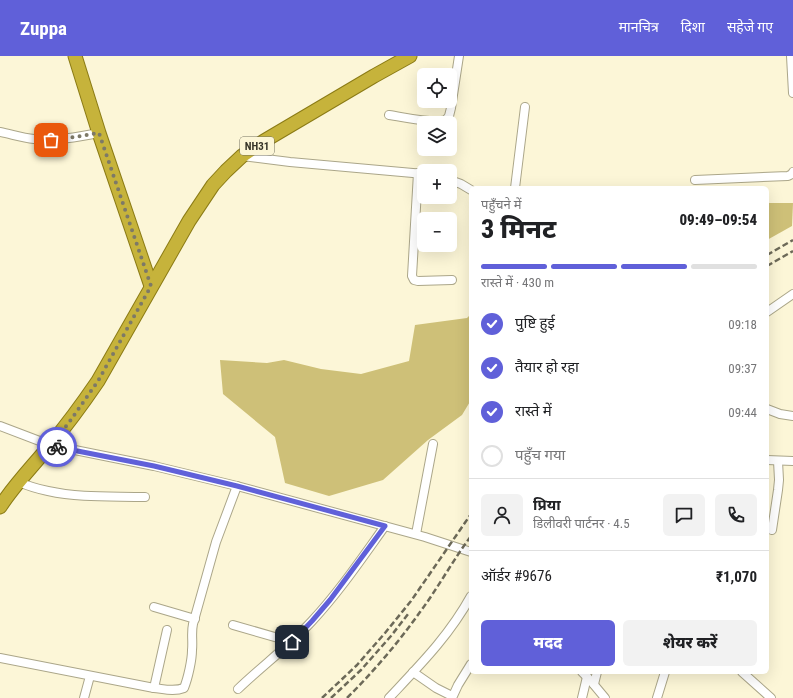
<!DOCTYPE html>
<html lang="hi">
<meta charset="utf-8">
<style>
body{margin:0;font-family:"Roboto Condensed","Noto Sans Devanagari",sans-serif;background:#f2f2f2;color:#202124;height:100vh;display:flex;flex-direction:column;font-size:15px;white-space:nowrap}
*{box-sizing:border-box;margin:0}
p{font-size:13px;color:#757577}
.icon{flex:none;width:22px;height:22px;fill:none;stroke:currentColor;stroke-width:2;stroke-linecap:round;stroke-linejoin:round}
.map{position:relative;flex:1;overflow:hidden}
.drawer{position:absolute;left:469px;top:130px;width:300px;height:488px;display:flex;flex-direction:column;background:#fff;border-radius:6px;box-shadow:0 4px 16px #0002}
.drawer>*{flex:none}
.buttons{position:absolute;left:417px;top:12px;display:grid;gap:8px}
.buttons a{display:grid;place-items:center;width:40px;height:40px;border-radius:6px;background:#fff;box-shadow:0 4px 16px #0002;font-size:20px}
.pin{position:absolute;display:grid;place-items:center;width:34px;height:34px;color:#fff;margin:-17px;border-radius:8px;box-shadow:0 2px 6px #0006}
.courier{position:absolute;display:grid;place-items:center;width:40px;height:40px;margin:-20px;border:3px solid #6060d9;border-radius:50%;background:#fff;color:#222;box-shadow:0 1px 5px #0007}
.head em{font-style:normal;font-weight:800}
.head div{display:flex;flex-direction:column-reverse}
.head{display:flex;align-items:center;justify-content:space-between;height:68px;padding:0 12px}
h1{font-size:26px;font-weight:800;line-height:30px}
.bar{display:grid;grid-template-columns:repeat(4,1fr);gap:6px 4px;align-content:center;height:48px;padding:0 12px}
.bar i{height:5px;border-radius:3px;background:#e0e0e0}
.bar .active{background:#6060d9}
.bar p{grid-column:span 4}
.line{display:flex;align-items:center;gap:10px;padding:0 12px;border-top:1px solid #e0e0e0}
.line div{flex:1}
.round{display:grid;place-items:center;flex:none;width:42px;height:42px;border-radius:6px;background:#f2f2f2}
ol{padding:0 12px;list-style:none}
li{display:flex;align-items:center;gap:12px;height:44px}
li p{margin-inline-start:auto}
li .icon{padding:4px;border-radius:50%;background:#6060d9;color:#fff;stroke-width:4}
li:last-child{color:#757577}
li i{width:22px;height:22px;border:2px solid #e0e0e0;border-radius:50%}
.action{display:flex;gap:8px;margin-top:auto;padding:8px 12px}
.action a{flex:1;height:46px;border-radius:6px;background:#6060d9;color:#fff;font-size:16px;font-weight:800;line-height:46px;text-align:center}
.action a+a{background:#f2f2f2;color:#202124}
header{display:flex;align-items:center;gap:24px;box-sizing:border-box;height:56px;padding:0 20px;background:#6060d9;color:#fff}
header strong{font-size:19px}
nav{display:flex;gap:22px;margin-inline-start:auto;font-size:14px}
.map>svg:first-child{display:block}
.water{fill:#cec078}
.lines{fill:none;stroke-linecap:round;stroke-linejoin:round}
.minor-casing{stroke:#aba689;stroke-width:10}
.trunk-casing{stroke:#8b7b15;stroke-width:15}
.minor{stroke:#fff;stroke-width:8}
.trunk{stroke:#c6b33b;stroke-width:13}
.rail{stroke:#6c6958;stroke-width:2.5;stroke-dasharray:6 3;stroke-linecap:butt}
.done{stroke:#7d7967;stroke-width:4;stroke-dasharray:0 7.2}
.route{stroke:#6060d9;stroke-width:5}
.labels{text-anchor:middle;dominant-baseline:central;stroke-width:3;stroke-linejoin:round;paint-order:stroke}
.shield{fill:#fcf6d7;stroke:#73705e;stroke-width:1}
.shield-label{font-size:11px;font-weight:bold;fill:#38362a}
</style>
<header>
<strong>Zuppa</strong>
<nav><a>मानचित्र</a><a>दिशा</a><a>सहेजे गए</a></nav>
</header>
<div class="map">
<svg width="793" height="642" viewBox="0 0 793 642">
<rect width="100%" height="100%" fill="#fcf6d7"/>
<g class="water">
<path d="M 767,147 L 793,147 L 792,170 L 767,184 Z"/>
<path d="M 471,258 L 471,344 L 462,359 L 428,384 L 383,424 L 329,440 L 285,427 L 275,381 L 223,338 L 220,304 L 267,307 L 284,304 L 321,313 L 361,318 L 409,305 L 415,269 L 467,262 Z"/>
</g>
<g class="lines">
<defs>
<g id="minor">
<path d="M 791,0 L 793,37"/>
<path d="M 389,59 C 404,61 432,68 446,64 L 449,60 L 451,52 L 459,0"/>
<path d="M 0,76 C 11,78 22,82 34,83 C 56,85 78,81 99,77"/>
<path d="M 242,100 L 290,106 L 424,118"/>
<path d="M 418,117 L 412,220 L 414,224 L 418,225 L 452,224"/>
<path d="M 450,124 L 461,128 L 471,134"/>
<path d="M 695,124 L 788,120 L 792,118 L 793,116"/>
<path d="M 515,132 L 525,51"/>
<path d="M 767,256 L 793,238"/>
<path d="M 767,353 L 780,358 L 793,360"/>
<path d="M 0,370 L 50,389 L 154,410 L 237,430 L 425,481 L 471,496"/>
<path d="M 767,404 L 793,405"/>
<path d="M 19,426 C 28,430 38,433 48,435 C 80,442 112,440 145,441"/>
<path d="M 772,474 L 778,434 L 779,424 L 778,405"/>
<path d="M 416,478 L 433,388"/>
<path d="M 154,551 L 195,563"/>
<path d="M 233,569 L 292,586"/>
<path d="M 0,602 L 154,632 C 164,633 174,636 184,632 C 188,622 192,604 192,594 C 193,585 191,577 193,568 L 216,486 L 237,430"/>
<path d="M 413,616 L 436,632 L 452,640"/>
<path d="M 582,616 L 590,624 L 605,642"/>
<path d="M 742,616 L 771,642"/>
<path d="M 594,628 L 597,616"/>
<path d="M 154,632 L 167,574"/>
<path d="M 238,633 C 262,610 289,590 312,565 C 339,536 362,502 385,470"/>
<path d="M 84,642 L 90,620"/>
<path d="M 389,642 C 420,609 449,580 471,540"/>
<path d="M 452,642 L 458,629 L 471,608"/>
<path d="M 582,642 L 587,621"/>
<path d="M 657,642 L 665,616"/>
</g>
<g id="trunk">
<path d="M 75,0 L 99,77 L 151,230"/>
<path d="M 0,451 C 14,429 33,410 50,389 C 67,369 83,347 98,325 L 189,165 L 213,129 L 226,115 L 242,100 L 264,85 L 374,20 L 410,0"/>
</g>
</defs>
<use href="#minor" class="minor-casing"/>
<use href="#trunk" class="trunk-casing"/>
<use href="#minor" class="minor"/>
<use href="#trunk" class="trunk"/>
<g class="rail">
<path d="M 767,199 L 793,184"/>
<path d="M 767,210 L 793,195"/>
<path d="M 322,642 L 357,609 L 385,577 L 411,545 L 471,458"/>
<path d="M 331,642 L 361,614 L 391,580 L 408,558"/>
<path d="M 347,642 C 374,615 398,587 420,556 C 438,532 453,504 471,480"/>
</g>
</g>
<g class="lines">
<path class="done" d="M 51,84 L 68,82 L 99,77 L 151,230 L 98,325 L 68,368 L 50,389 L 57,391"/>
<path class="route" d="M 57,391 L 154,410 L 237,430 L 385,470 L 330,544 L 312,565 L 292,586"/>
</g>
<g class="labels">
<rect class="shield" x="240" y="81" width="34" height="18" rx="3"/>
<g class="shield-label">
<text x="257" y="90">NH31</text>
</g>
</g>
</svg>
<div class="buttons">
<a><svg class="icon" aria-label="locate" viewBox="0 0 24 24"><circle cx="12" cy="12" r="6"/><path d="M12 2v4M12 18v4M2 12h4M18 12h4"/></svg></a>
<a><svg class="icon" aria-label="layers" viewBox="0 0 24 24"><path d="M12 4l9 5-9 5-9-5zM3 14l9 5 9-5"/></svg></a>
<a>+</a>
<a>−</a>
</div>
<div class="pin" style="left:51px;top:84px;background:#ea580c"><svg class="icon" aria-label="bag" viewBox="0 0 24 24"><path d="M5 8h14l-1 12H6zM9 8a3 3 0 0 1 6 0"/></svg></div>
<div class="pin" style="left:292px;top:586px;background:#1f2937"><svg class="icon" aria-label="home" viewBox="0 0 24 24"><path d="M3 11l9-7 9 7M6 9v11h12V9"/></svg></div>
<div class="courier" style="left:57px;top:391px"><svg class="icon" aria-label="bike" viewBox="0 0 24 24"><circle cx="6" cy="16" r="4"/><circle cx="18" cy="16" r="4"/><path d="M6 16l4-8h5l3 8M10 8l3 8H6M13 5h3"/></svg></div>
<section class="drawer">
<div class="head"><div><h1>3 मिनट</h1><p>पहुँचने में</p></div><em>09:49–09:54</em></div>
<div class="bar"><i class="active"></i><i class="active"></i><i class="active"></i><i></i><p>रास्ते में · 430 m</p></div>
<ol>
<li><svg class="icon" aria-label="check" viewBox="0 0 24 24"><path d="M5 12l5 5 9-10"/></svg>पुष्टि हुई<p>09:18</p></li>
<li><svg class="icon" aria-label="check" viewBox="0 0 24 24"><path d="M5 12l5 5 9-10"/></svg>तैयार हो रहा<p>09:37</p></li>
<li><svg class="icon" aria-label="check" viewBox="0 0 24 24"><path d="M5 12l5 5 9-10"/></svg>रास्ते में<p>09:44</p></li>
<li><i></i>पहुँच गया</li>
</ol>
<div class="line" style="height:72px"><a class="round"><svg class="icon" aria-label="person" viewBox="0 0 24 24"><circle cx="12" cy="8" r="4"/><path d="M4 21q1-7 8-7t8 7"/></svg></a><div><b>प्रिया</b><p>डिलीवरी पार्टनर · 4.5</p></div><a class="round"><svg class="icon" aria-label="chat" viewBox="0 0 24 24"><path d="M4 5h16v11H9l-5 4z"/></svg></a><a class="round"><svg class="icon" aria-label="phone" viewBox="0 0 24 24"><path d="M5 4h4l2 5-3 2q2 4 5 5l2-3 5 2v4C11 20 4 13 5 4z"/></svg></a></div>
<div class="line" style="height:52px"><div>ऑर्डर #9676</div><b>₹1,070</b></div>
<div class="action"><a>मदद</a><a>शेयर करें</a></div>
</section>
</div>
